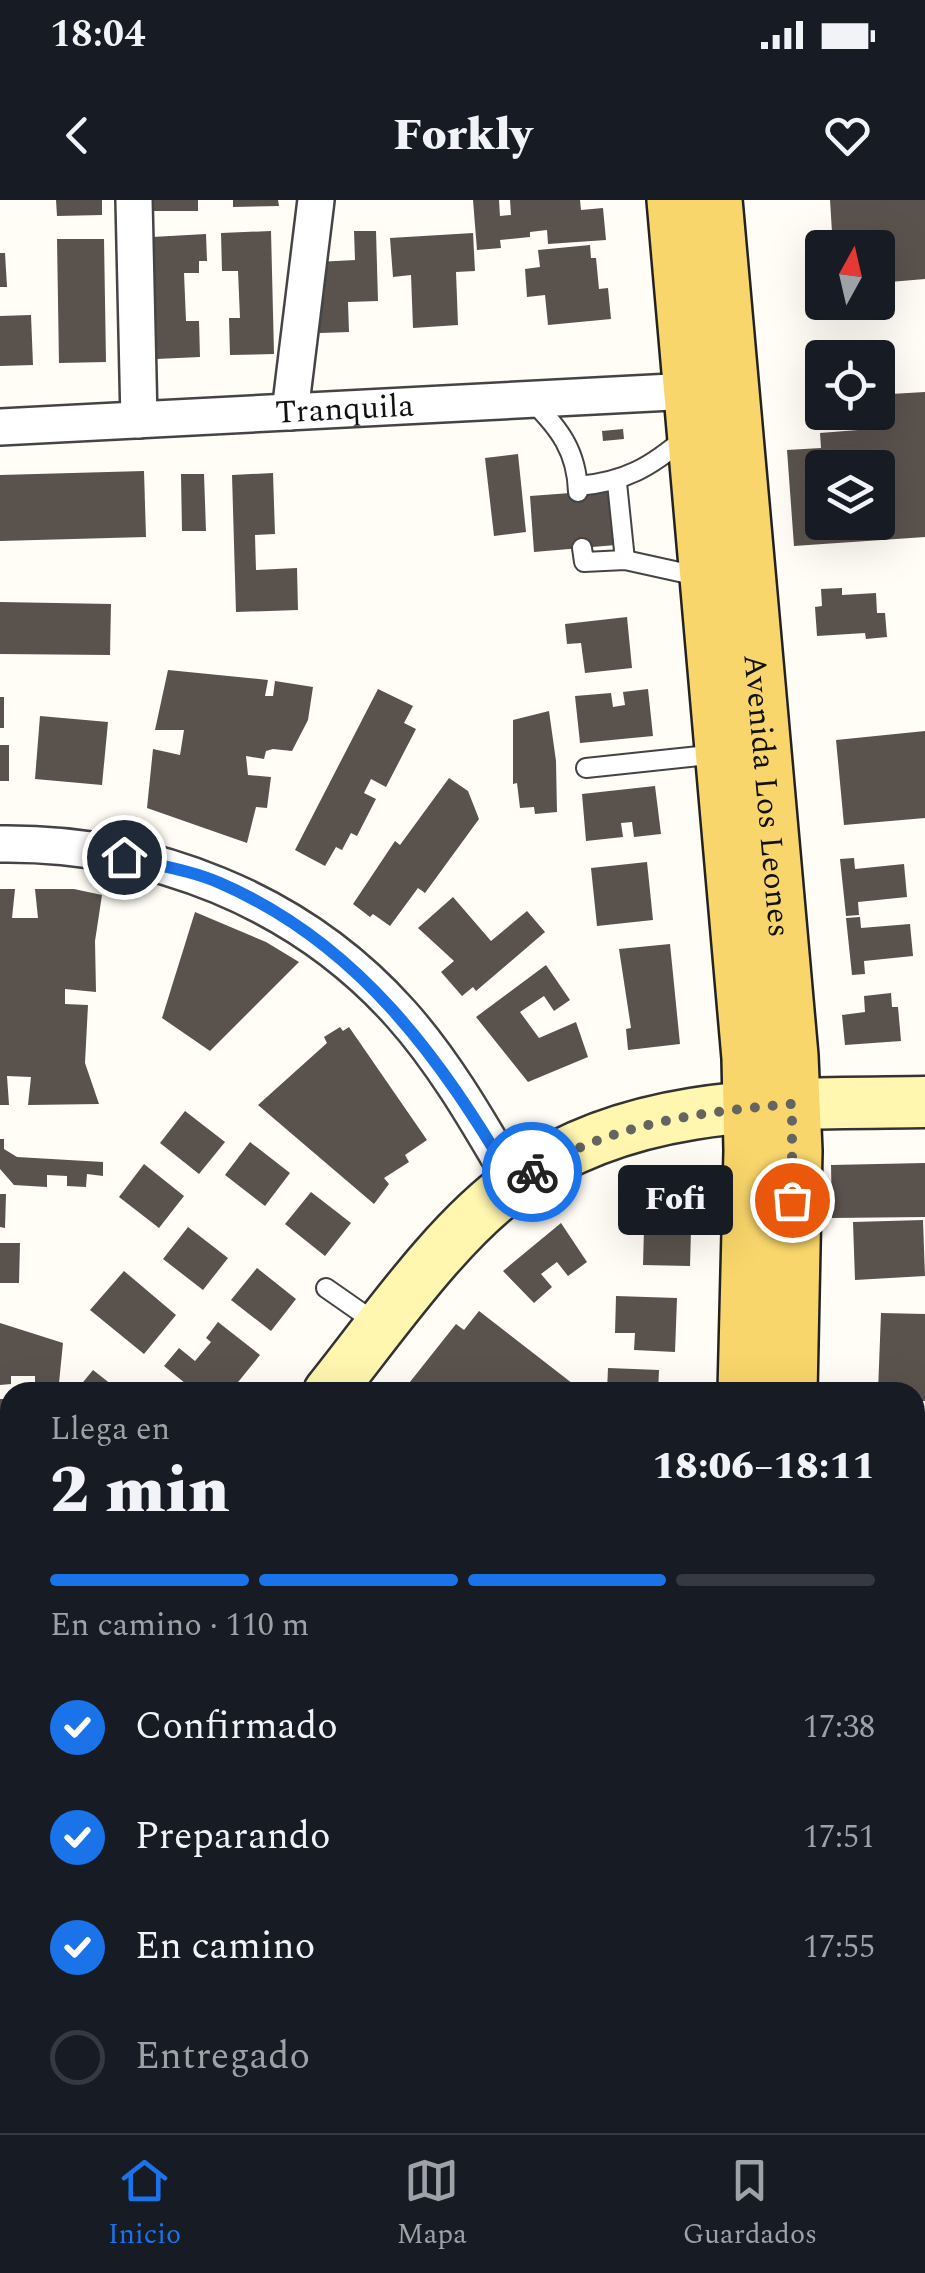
<!DOCTYPE html>
<html lang="es">
<meta charset="utf-8">
<style>
body{margin:0;font-family:Spectral,serif;background:#20242c;color:#f1f3f6;height:100vh;display:flex;flex-direction:column;font-size:38px;white-space:nowrap}
*{box-sizing:border-box;margin:0}
p{font-size:32px;color:#9ea1a6}
.icon{flex:none;width:55px;height:55px;fill:none;stroke:currentColor;stroke-width:2;stroke-linecap:round;stroke-linejoin:round}
.map{position:relative;flex:1;overflow:hidden}
.sheet{position:absolute;left:0px;top:1182px;width:925px;height:752px;display:flex;flex-direction:column;background:#171b24;border-radius:30px 30px 0 0;box-shadow:0 10px 40px #0002}
.sheet>*{flex:none}
.needle{width:65px;rotate:8deg}
.controls{position:absolute;left:805px;top:30px;display:grid;gap:20px}
.controls a{display:grid;place-items:center;width:90px;height:90px;border-radius:10px;background:#171b24;box-shadow:0 10px 40px #0002;font-size:50px}
.pin{position:absolute;display:grid;place-items:center;width:85px;height:85px;color:#fff;margin:-42px;border:5px solid #fff;border-radius:50%;box-shadow:0 2px 10px #0007}
.courier{position:absolute;display:grid;place-items:center;width:100px;height:100px;margin:-50px;border:8px solid #1a73e8;border-radius:50%;background:#fff;color:#222;box-shadow:0 2px 12px #0007}
.bubble{position:absolute;height:70px;border-radius:10px;background:#171b24;box-shadow:0 10px 40px #0002;font-size:32px;font-weight:800;line-height:70px;text-align:center}
.head em{font-style:normal;font-weight:800}
.head div{display:flex;flex-direction:column-reverse}
.head{display:flex;align-items:center;justify-content:space-between;height:170px;padding:0 50px}
h1{font-size:65px;font-weight:800;line-height:75px}
.bar{display:grid;grid-template-columns:repeat(4,1fr);gap:15px 10px;align-content:center;height:120px;padding:0 50px}
.bar i{height:12px;border-radius:8px;background:#363941}
.bar .current{background:#1a73e8}
.bar p{grid-column:span 4}
ol{padding:0 50px;list-style:none}
li{display:flex;align-items:center;gap:30px;height:110px}
li p{margin-inline-start:auto}
li .icon{padding:10px;border-radius:50%;background:#1a73e8;color:#fff;stroke-width:4}
li:last-child{color:#9ea1a6}
li i{width:55px;height:55px;border:5px solid #363941;border-radius:50%}
.status{display:flex;justify-content:space-between;align-items:center;height:70px;padding:0 50px;background:#171b24;direction:ltr}
.status svg{height:28px;fill:currentColor}
header{display:flex;justify-content:space-between;align-items:center;height:130px;padding:0 50px;background:#171b24;font-size:45px;font-weight:800}
.tab-bar{display:flex;justify-content:space-around;align-items:center;height:140px;border-top:2px solid #363941;background:#171b24;font-size:28px;color:#9ea1a6}
.tab-bar a{display:grid;justify-items:center;gap:5px}
.tab-bar .current{color:#1a73e8}
.map>svg:first-child{display:block}
.building{fill:#5a524d;fill-rule:evenodd}
.lines{fill:none;stroke-linecap:round;stroke-linejoin:round}
.lane-casing{stroke:#444;stroke-width:22}
.street-casing{stroke:#444;stroke-width:40}
.secondary-casing{stroke:#333;stroke-width:55}
.primary-casing{stroke:#222;stroke-width:60}
.lane{stroke:#fff;stroke-width:18}
.street{stroke:#fff;stroke-width:35}
.secondary{stroke:#fff6b0;stroke-width:50}
.primary{stroke:#f9d66b;stroke-width:55}
.done{stroke:#646461;stroke-width:10;stroke-dasharray:0 18}
.route{stroke:#1a73e8;stroke-width:12}
.labels{text-anchor:middle;dominant-baseline:central;stroke-width:10;stroke-linejoin:round;paint-order:stroke}
.street-label{font-size:32px;fill:#111;stroke:#fff}
</style>
<div class="status"><b>18:04</b><svg viewBox="0 0 49 12"><path d="M0 12V9h3v3zM5 12V6h3v6zM10 12V3h3v9zM15 12V0h3v12zM26 1h20v11H26zM47 4h2v5h-2z"/></svg></div>
<header><svg class="icon" aria-label="back" viewBox="0 0 24 24"><path d="M15 5l-7 7 7 7"/></svg>Forkly<svg class="icon" aria-label="heart" viewBox="0 0 24 24"><path d="M12 20l-8-8c-3-5 5-10 8-4 3-6 11-1 8 4z"/></svg></header>
<div class="map">
<svg width="925" height="1933" viewBox="0 0 925 1933">
<rect width="100%" height="100%" fill="#fffdf5"/>
<g class="building">
<path d="M 56,0 L 102,0 L 102,15 L 57,16 Z"/>
<path d="M 152,0 L 198,0 L 198,11 L 153,11 Z"/>
<path d="M 233,0 L 278,0 L 279,6 L 233,7 Z"/>
<path d="M 473,0 L 499,0 L 500,16 L 511,15 L 510,0 L 580,0 L 581,10 L 603,8 L 606,40 L 548,44 L 547,30 L 530,32 L 530,37 L 500,40 L 501,48 L 477,50 Z"/>
<path d="M 830,0 L 925,0 L 925,79 L 878,83 L 878,48 L 833,48 Z"/>
<path d="M 271,31 L 274,154 L 230,155 L 229,118 L 240,118 L 238,71 L 222,71 L 221,33 Z"/>
<path d="M 354,31 L 376,31 L 378,101 L 348,102 L 349,132 L 320,133 L 317,62 L 355,60 Z"/>
<path d="M 473,33 L 475,71 L 456,72 L 458,125 L 413,128 L 411,75 L 393,77 L 390,38 Z"/>
<path d="M 206,34 L 207,61 L 199,61 L 199,73 L 184,73 L 186,121 L 199,121 L 200,157 L 156,159 L 152,37 Z"/>
<path d="M 57,39 L 104,39 L 106,162 L 59,163 Z"/>
<path d="M 590,45 L 591,58 L 596,58 L 599,89 L 608,88 L 611,119 L 548,125 L 545,95 L 527,97 L 525,69 L 540,67 L 538,50 Z"/>
<path d="M 0,53 L 5,53 L 7,87 L 0,87 Z"/>
<path d="M 31,115 L 33,165 L 0,166 L 0,116 Z"/>
<path d="M 925,192 L 925,337 L 794,346 L 787,250 L 821,248 L 820,233 L 858,230 L 856,213 L 893,211 L 891,194 ZM 822,268 L 878,268 L 878,322 L 822,322 Z"/>
<path d="M 623,229 L 624,239 L 603,241 L 602,231 Z"/>
<path d="M 518,254 L 526,332 L 494,336 L 485,258 Z"/>
<path d="M 144,271 L 146,337 L 0,341 L 0,275 Z"/>
<path d="M 273,273 L 275,334 L 255,335 L 256,370 L 297,368 L 298,410 L 236,412 L 232,275 Z"/>
<path d="M 181,274 L 204,274 L 206,331 L 182,331 Z"/>
<path d="M 611,290 L 616,345 L 534,352 L 530,296 Z"/>
<path d="M 842,388 L 842,395 L 876,393 L 877,413 L 885,413 L 887,437 L 866,439 L 865,433 L 817,436 L 815,407 L 822,406 L 821,389 Z"/>
<path d="M 0,402 L 111,404 L 110,455 L 0,454 Z"/>
<path d="M 627,417 L 632,468 L 585,473 L 581,443 L 567,444 L 565,424 Z"/>
<path d="M 168,470 L 268,480 L 265,496 L 273,496 L 275,481 L 313,487 L 308,520 L 292,551 L 273,549 L 266,551 L 264,559 L 246,556 L 248,575 L 271,577 L 267,608 L 256,607 L 247,643 L 147,608 L 153,549 L 180,555 L 184,530 L 155,530 Z"/>
<path d="M 378,489 L 413,506 L 404,523 L 416,529 L 386,587 L 371,579 L 364,593 L 376,599 L 357,636 L 351,633 L 342,650 L 336,647 L 325,666 L 295,650 Z"/>
<path d="M 648,489 L 653,536 L 580,543 L 575,496 L 611,493 L 613,507 L 625,505 L 623,492 Z"/>
<rect x="0" y="497" width="4" height="31"/>
<path d="M 549,511 L 556,561 L 557,612 L 535,614 L 534,607 L 520,608 L 517,583 L 513,584 L 513,520 Z"/>
<path d="M 40,516 L 108,522 L 102,585 L 35,579 Z"/>
<path d="M 925,531 L 925,618 L 844,625 L 836,540 Z"/>
<rect x="0" y="545" width="9" height="36"/>
<path d="M 449,578 L 468,591 L 479,619 L 425,693 L 418,688 L 390,726 L 373,714 L 370,717 L 353,704 L 395,641 L 400,645 Z"/>
<path d="M 655,586 L 661,634 L 634,637 L 632,622 L 621,623 L 623,637 L 586,641 L 582,594 Z"/>
<path d="M 854,658 L 855,669 L 904,664 L 907,697 L 858,702 L 859,715 L 846,716 L 840,659 Z"/>
<path d="M 647,662 L 653,720 L 597,726 L 591,668 Z"/>
<path d="M 0,689 L 15,689 L 12,718 L 38,718 L 35,689 L 74,689 L 102,695 L 95,741 L 96,792 L 65,789 L 65,804 L 88,805 L 85,863 L 99,904 L 28,905 L 31,877 L 7,876 L 9,905 L 0,905 Z"/>
<path d="M 453,697 L 491,741 L 527,711 L 545,732 L 476,791 L 473,787 L 462,796 L 441,772 L 454,761 L 418,728 Z"/>
<path d="M 195,712 L 266,742 L 299,762 L 210,851 L 162,818 Z"/>
<path d="M 860,717 L 861,728 L 910,724 L 913,756 L 864,761 L 865,774 L 852,775 L 846,718 Z"/>
<path d="M 670,744 L 680,844 L 628,850 L 626,829 L 631,828 L 619,749 Z"/>
<path d="M 546,765 L 570,800 L 554,811 L 544,796 L 520,812 L 539,838 L 576,822 L 588,857 L 528,882 L 476,817 Z"/>
<path d="M 891,793 L 892,807 L 898,807 L 901,841 L 845,845 L 842,815 L 865,812 L 864,796 Z"/>
<path d="M 340,827 L 343,831 L 349,827 L 427,940 L 405,955 L 409,962 L 384,978 L 389,984 L 374,1004 L 258,905 L 327,843 L 324,837 Z"/>
<path d="M 185,911 L 225,942 L 199,974 L 160,943 Z"/>
<path d="M 0,939 L 4,939 L 4,949 L 17,957 L 103,962 L 103,976 L 87,974 L 86,987 L 67,986 L 67,976 L 47,975 L 47,987 L 14,985 L 0,969 Z"/>
<path d="M 250,942 L 290,973 L 265,1006 L 225,975 Z"/>
<path d="M 925,963 L 925,1017 L 832,1018 L 831,965 Z"/>
<path d="M 144,964 L 184,996 L 159,1028 L 119,997 Z"/>
<path d="M 646,975 L 692,977 L 692,1010 L 645,1009 Z"/>
<path d="M 311,992 L 351,1023 L 325,1056 L 285,1024 Z"/>
<path d="M 0,994 L 6,994 L 5,1028 L 0,1027 Z"/>
<path d="M 923,1020 L 925,1076 L 855,1080 L 853,1022 Z"/>
<path d="M 561,1023 L 587,1062 L 568,1076 L 557,1062 L 541,1074 L 552,1087 L 534,1103 L 503,1071 Z"/>
<path d="M 188,1027 L 228,1058 L 203,1090 L 163,1059 Z"/>
<path d="M 644,1029 L 691,1030 L 690,1066 L 643,1065 Z"/>
<path d="M 0,1043 L 20,1043 L 19,1083 L 0,1083 Z"/>
<path d="M 257,1068 L 296,1099 L 271,1131 L 231,1100 Z"/>
<path d="M 124,1071 L 176,1115 L 144,1154 L 90,1110 Z"/>
<path d="M 616,1096 L 677,1098 L 675,1152 L 634,1150 L 635,1133 L 615,1133 Z"/>
<path d="M 479,1111 L 577,1187 L 577,1192 L 402,1192 L 456,1124 L 464,1130 Z"/>
<path d="M 881,1113 L 925,1114 L 925,1201 L 915,1201 L 915,1192 L 878,1192 Z"/>
<path d="M 218,1122 L 260,1155 L 230,1192 L 196,1192 L 164,1166 L 179,1148 L 195,1161 L 211,1142 L 206,1138 Z"/>
<path d="M 0,1123 L 63,1143 L 59,1183 L 35,1183 L 35,1176 L 11,1176 L 11,1184 L 0,1185 Z"/>
<path d="M 608,1168 L 659,1170 L 658,1192 L 607,1192 Z"/>
<path d="M 93,1170 L 121,1192 L 75,1192 Z"/>
<rect x="0" y="1199" width="10" height="144"/>
<path d="M 915,1252 L 925,1253 L 925,1300 L 915,1300 Z"/>
<rect x="915" y="1350" width="10" height="174"/>
<path d="M 5,1490 L 10,1507 L 10,1726 L 0,1726 L 0,1491 Z"/>
<rect x="915" y="1573" width="10" height="72"/>
<rect x="915" y="1661" width="10" height="51"/>
<path d="M 0,1853 L 10,1853 L 10,1912 L 0,1911 Z"/>
<path d="M 915,1866 L 925,1866 L 925,1933 L 862,1933 L 862,1925 L 915,1925 Z"/>
<rect x="339" y="1925" width="45" height="8"/>
<rect x="443" y="1925" width="144" height="8"/>
<rect x="636" y="1925" width="54" height="8"/>
</g>
<g class="lines">
<defs>
<g id="lane">
<path d="M 531,200 C 559,228 577,251 578,292"/>
<path d="M 617,283 L 625,360"/>
<path d="M 578,286 C 625,282 651,267 687,236"/>
<path d="M 582,348 L 584,362 L 625,360 L 702,377"/>
<path d="M 586,568 L 718,554"/>
<path d="M 326,1088 L 379,1125"/>
</g>
<g id="street">
<path d="M 134,0 L 139,220"/>
<path d="M 290,212 L 316,0"/>
<path id="s1" d="M 0,227 L 691,191"/>
<path d="M 0,644 C 150,642 299,700 400,813 C 445,863 480,925 514,983"/>
</g>
<g id="secondary">
<path d="M 329,1192 C 381,1127 447,1031 515,983 C 633,897 786,904 925,902"/>
<path d="M 0,1443 L 10,1441"/>
<path d="M 0,1807 L 10,1808"/>
<path d="M 915,1820 L 925,1820"/>
</g>
<g id="primary">
<path d="M 675,0 L 750,858 L 752,951 L 746,1192"/>
<path id="s2" d="M 714,0 L 790,856 L 794,951 L 789,1192"/>
<path d="M 728,1933 L 728,1925"/>
<path d="M 774,1933 L 774,1925"/>
</g>
</defs>
<use href="#lane" class="lane-casing"/>
<use href="#street" class="street-casing"/>
<use href="#secondary" class="secondary-casing"/>
<use href="#primary" class="primary-casing"/>
<use href="#lane" class="lane"/>
<use href="#street" class="street"/>
<use href="#secondary" class="secondary"/>
<use href="#primary" class="primary"/>
</g>
<g class="lines">
<path class="done" d="M 532,972 C 614,923 699,912 792,904 L 792,1000"/>
<path class="route" d="M 124,657 C 155,665 190,670 220,683 C 358,743 440,857 514,983 L 532,972"/>
</g>
<g class="labels">
<g class="street-label">
<text stroke="none"><textPath href="#s1" startOffset="345">Tranquila</textPath></text>
<text stroke="none"><textPath href="#s2" startOffset="598">Avenida Los Leones</textPath></text>
</g>
</g>
</svg>
<div class="controls">
<a><svg class="needle" viewBox="-14 -14 28 28"><path d="M0-13l5 13h-10z" fill="#e53935"/><path d="M0 13l5-13h-10z" fill="#9ea1a6"/></svg></a>
<a><svg class="icon" aria-label="locate" viewBox="0 0 24 24"><circle cx="12" cy="12" r="6"/><path d="M12 2v4M12 18v4M2 12h4M18 12h4"/></svg></a>
<a><svg class="icon" aria-label="layers" viewBox="0 0 24 24"><path d="M12 4l9 5-9 5-9-5zM3 14l9 5 9-5"/></svg></a>
</div>
<div class="pin" style="left:792px;top:1000px;background:#ea580c"><svg class="icon" aria-label="bag" viewBox="0 0 24 24"><path d="M5 8h14l-1 12H6zM9 8a3 3 0 0 1 6 0"/></svg></div>
<div class="pin" style="left:124px;top:657px;background:#1f2937"><svg class="icon" aria-label="home" viewBox="0 0 24 24"><path d="M3 11l9-7 9 7M6 9v11h12V9"/></svg></div>
<div class="courier" style="left:532px;top:972px"><svg class="icon" aria-label="bike" viewBox="0 0 24 24"><circle cx="6" cy="16" r="4"/><circle cx="18" cy="16" r="4"/><path d="M6 16l4-8h5l3 8M10 8l3 8H6M13 5h3"/></svg></div>
<div class="bubble" style="left:618px;top:965px;width:115px">Fofi</div>
<section class="sheet">
<div class="head"><div><h1>2 min</h1><p>Llega en</p></div><em>18:06–18:11</em></div>
<div class="bar"><i class="current"></i><i class="current"></i><i class="current"></i><i></i><p>En camino · 110 m</p></div>
<ol>
<li><svg class="icon" aria-label="check" viewBox="0 0 24 24"><path d="M5 12l5 5 9-10"/></svg>Confirmado<p>17:38</p></li>
<li><svg class="icon" aria-label="check" viewBox="0 0 24 24"><path d="M5 12l5 5 9-10"/></svg>Preparando<p>17:51</p></li>
<li><svg class="icon" aria-label="check" viewBox="0 0 24 24"><path d="M5 12l5 5 9-10"/></svg>En camino<p>17:55</p></li>
<li><i></i>Entregado</li>
</ol>
</section>
</div>
<nav class="tab-bar">
<a class="current"><svg class="icon" aria-label="home" viewBox="0 0 24 24"><path d="M3 11l9-7 9 7M6 9v11h12V9"/></svg>Inicio</a>
<a><svg class="icon" aria-label="map" viewBox="0 0 24 24"><path d="M3 6l6-2 6 2 6-2v14l-6 2-6-2-6 2zM9 4v14M15 6v14"/></svg>Mapa</a>
<a><svg class="icon" aria-label="saved" viewBox="0 0 24 24"><path d="M7 4h10v16l-5-4-5 4z"/></svg>Guardados</a>
</nav>
